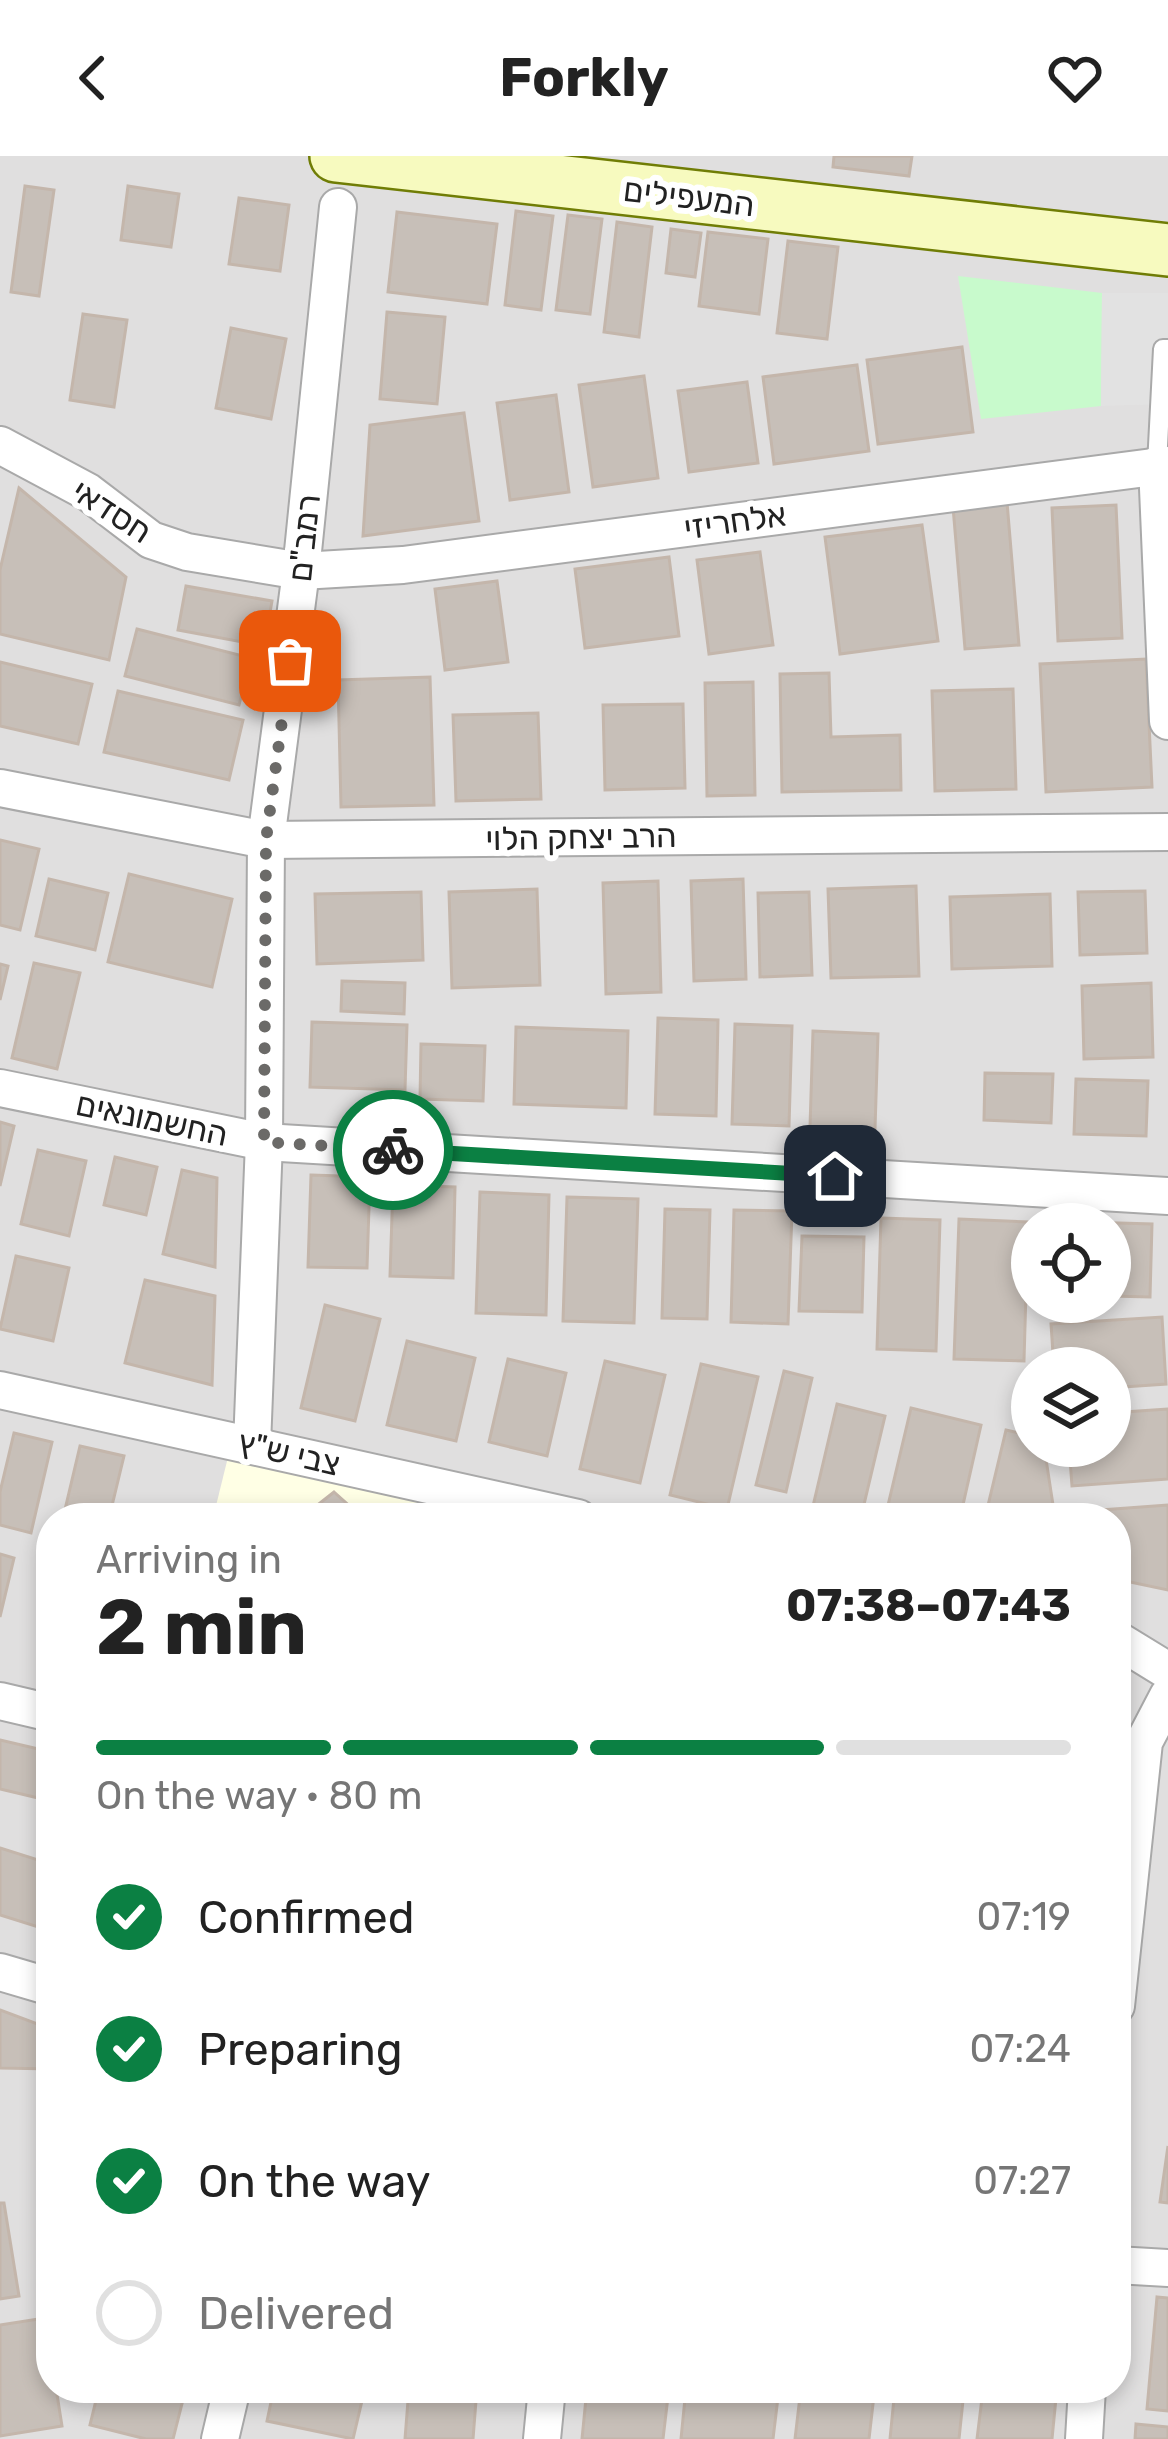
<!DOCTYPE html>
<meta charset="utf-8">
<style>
body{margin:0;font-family:Rubik,"Noto Sans Hebrew",sans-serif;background:#f2f2f2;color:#222;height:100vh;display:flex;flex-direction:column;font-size:45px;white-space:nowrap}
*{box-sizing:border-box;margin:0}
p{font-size:39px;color:#767676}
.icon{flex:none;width:66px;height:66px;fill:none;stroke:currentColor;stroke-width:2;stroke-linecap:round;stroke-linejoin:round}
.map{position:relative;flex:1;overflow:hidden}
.side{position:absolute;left:36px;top:1347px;width:1095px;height:900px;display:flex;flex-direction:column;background:#fff;border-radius:48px;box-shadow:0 6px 18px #0003}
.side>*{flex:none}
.fabs{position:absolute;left:1011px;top:1047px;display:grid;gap:24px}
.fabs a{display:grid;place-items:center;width:120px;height:120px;border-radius:50%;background:#fff;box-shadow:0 6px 18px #0003;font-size:60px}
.pin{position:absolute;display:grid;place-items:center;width:102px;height:102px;color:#fff;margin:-51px;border-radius:24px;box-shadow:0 6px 18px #0006}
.courier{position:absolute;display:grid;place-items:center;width:120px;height:120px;margin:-60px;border:9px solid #0b8043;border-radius:50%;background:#fff;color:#222;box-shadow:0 3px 15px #0007}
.head em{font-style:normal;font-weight:700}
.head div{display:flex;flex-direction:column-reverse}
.head{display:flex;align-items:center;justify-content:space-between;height:204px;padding:0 60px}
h1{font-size:78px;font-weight:700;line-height:90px}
.bar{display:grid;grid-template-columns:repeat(4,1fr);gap:18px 12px;align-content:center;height:144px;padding:0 60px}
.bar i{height:15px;border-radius:9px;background:#e0e0e0}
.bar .current{background:#0b8043}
.bar p{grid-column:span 4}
ol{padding:0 60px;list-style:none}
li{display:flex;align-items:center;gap:36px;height:132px}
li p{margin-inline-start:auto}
li .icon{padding:12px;border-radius:50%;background:#0b8043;color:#fff;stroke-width:4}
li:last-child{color:#767676}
li i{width:66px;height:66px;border:6px solid #e0e0e0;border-radius:50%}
header{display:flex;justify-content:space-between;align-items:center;height:156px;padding:0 60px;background:#fff;font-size:54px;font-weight:700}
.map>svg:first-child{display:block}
.residential{fill:#e0dfdf;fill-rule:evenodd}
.education{fill:#ffffe5}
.park{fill:#c8facc}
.parking{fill:#e2e2e2}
.building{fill:#c7bfb8;stroke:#c4b6ab;stroke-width:3}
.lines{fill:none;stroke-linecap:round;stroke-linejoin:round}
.lane-casing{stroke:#a9a9a9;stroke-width:22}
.street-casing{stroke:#a9a9a9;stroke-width:40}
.secondary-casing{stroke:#707d05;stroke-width:56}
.lane{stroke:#fff;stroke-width:18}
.street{stroke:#fff;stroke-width:36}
.secondary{stroke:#f7fabf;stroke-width:51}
.done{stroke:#6b6a68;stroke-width:12;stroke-dasharray:0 21.6}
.route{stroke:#0b8043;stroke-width:15}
.labels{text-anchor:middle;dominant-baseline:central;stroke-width:12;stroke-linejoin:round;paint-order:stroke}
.street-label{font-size:33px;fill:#222;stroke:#fff}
</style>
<header><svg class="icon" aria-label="back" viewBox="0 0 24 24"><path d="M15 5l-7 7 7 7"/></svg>Forkly<svg class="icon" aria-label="heart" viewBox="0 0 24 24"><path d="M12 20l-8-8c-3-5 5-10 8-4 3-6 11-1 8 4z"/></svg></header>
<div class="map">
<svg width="1168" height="2283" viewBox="0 0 1168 2283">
<rect width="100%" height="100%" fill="#f2efe9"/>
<path class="residential" d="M 0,0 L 1168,0 L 1168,2283 L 0,2283 ZM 1032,1068 L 1110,1068 L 1110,1146 L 1032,1146 ZM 1032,1212 L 1110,1212 L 1110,1290 L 1032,1290 ZM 51,1362 L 1116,1362 L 1116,2232 L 51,2232 Z"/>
<path class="education" d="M 229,1297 L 502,1362 L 213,1362 Z"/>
<path class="park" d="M 958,120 L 1102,137 L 1101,250 L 981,263 Z"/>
<path class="parking" d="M 1102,137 L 1168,137 L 1168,248 L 1101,250 Z"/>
<g class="building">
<path d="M 834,0 L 912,0 L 909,20 L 833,11 Z"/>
<path d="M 25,30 L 54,34 L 39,140 L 11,136 Z"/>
<path d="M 128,30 L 179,38 L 171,91 L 121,84 Z"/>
<path d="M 239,42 L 289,49 L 280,115 L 229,108 Z"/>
<path d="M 516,55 L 553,60 L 541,154 L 505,149 Z"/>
<path d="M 397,56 L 497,68 L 487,148 L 388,136 Z"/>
<path d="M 568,59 L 602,63 L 590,158 L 556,154 Z"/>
<path d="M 617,66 L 652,71 L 639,181 L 604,176 Z"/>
<path d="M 671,73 L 701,77 L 695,121 L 666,117 Z"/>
<path d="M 708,76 L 768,83 L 759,158 L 699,150 Z"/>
<path d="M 788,85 L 838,91 L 827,183 L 777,177 Z"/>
<path d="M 387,156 L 445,161 L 437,248 L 380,243 Z"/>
<path d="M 83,158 L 127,164 L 114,251 L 70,244 Z"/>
<path d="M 231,172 L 286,183 L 271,263 L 216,252 Z"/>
<path d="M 962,191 L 973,276 L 878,288 L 867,204 Z"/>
<path d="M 857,209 L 869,295 L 774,308 L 763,221 Z"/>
<path d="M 644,220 L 658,322 L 593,331 L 579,229 Z"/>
<path d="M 747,226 L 758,307 L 689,316 L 678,235 Z"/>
<path d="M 556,239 L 569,336 L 510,344 L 497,247 Z"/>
<path d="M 464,257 L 479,365 L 363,380 L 370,269 Z"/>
<path d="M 19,332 L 126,421 L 109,504 L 0,478 L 0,414 Z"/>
<path d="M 1007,346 L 1019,489 L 965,493 L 953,351 Z"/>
<path d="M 1116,349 L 1122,482 L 1058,485 L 1052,352 Z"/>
<path d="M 922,369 L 938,485 L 840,498 L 825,381 Z"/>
<path d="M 760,396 L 773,489 L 709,498 L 697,404 Z"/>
<path d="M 669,401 L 679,480 L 585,492 L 575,413 Z"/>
<path d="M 497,425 L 508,506 L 445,514 L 435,433 Z"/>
<path d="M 186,430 L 272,445 L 264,490 L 178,474 Z"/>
<path d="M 137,473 L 251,502 L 239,549 L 125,520 Z"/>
<path d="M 1146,503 L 1152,631 L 1046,636 L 1040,508 Z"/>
<path d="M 0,506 L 92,528 L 78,588 L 0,570 Z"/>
<path d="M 829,517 L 831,581 L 900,579 L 901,634 L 782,636 L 780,518 Z"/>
<path d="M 430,521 L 434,649 L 341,651 L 338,524 Z"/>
<path d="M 753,526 L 755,639 L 707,640 L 705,527 Z"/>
<path d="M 1013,533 L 1016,633 L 935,635 L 932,535 Z"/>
<path d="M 118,535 L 243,564 L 229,624 L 104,596 Z"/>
<path d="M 683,548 L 685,632 L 605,634 L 603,549 Z"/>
<path d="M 538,557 L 541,643 L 456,645 L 453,559 Z"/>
<path d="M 0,684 L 39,693 L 20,774 L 0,769 Z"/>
<path d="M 129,718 L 232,743 L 212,831 L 108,806 Z"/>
<path d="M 49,723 L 108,737 L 95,794 L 36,780 Z"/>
<path d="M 743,723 L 746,823 L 694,825 L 691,725 Z"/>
<path d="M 658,725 L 661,836 L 606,838 L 603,727 Z"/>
<path d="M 916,730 L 919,820 L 831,822 L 828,733 Z"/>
<path d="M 537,733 L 540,829 L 452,832 L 449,736 Z"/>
<path d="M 1145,735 L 1147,797 L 1080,799 L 1078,736 Z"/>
<path d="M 421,736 L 423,804 L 317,808 L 315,738 Z"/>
<path d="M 809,736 L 812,819 L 760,821 L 758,737 Z"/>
<path d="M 1050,738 L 1052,810 L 952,813 L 950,741 Z"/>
<path d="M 34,807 L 80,817 L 57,913 L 12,902 Z"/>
<path d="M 0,808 L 8,810 L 0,844 Z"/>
<path d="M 342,825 L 405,827 L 404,858 L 341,855 Z"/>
<path d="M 1151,827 L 1153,901 L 1084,903 L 1082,830 Z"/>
<path d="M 658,862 L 718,864 L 716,960 L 655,958 Z"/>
<path d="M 312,866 L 407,869 L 405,934 L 310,931 Z"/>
<path d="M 735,868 L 792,870 L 789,970 L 732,968 Z"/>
<path d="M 516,871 L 628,875 L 626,952 L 514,948 Z"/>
<path d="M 813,875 L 878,878 L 875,973 L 810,971 Z"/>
<path d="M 421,888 L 485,890 L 483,945 L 420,943 Z"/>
<path d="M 985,917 L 1053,918 L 1051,967 L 984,964 Z"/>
<path d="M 1076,923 L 1148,925 L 1146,980 L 1074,978 Z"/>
<path d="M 0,966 L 14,970 L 0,1030 Z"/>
<path d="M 38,994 L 86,1005 L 69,1080 L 21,1068 Z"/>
<path d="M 115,1001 L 157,1011 L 146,1059 L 104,1049 Z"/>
<path d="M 182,1014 L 217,1022 L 215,1111 L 163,1098 Z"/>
<path d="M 311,1019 L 370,1021 L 367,1112 L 308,1111 Z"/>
<path d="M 393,1029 L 455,1031 L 453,1122 L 390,1120 Z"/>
<path d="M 480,1036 L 549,1039 L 546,1159 L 476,1157 Z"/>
<path d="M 567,1041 L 638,1043 L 634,1167 L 563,1165 Z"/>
<path d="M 665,1053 L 710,1054 L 707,1163 L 662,1162 Z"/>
<path d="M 734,1054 L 792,1055 L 788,1168 L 731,1166 Z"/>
<path d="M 881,1062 L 940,1064 L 936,1195 L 877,1193 Z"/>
<path d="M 959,1063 L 1028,1066 L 1024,1205 L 954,1203 Z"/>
<path d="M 1051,1065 L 1152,1068 L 1150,1141 L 1110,1140 L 1110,1068 L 1051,1068 Z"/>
<path d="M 802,1080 L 864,1081 L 862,1156 L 799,1155 Z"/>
<path d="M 16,1100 L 69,1112 L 53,1185 L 0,1173 Z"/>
<path d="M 145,1124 L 215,1140 L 212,1229 L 125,1207 Z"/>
<path d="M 325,1149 L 380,1163 L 355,1265 L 301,1252 Z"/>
<path d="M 1162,1161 L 1166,1228 L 1110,1232 L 1110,1212 L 1054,1212 L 1051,1168 Z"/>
<path d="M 407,1185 L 475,1202 L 456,1285 L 387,1269 Z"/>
<path d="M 508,1203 L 566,1217 L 547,1300 L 489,1286 Z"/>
<path d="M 605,1205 L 665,1219 L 640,1327 L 580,1313 Z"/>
<path d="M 701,1208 L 758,1221 L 727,1353 L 670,1339 Z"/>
<path d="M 784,1215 L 812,1222 L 786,1336 L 756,1329 Z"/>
<path d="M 837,1248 L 885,1260 L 861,1361 L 813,1350 Z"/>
<path d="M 911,1252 L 981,1269 L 960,1362 L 885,1362 Z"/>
<path d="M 1168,1253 L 1168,1323 L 1072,1330 L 1069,1290 L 1110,1290 L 1110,1257 Z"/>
<path d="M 1006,1274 L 1032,1280 L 1032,1290 L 1044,1290 L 1055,1362 L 985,1362 Z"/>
<path d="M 14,1277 L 52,1286 L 31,1377 L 0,1369 L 0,1336 Z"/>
<path d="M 80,1290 L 124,1300 L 109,1362 L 63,1362 Z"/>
<path d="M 334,1336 L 363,1362 L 301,1362 Z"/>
<path d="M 1168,1349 L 1168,1434 L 1116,1423 L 1116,1362 L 1073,1362 L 1074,1356 Z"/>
<path d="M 0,1398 L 14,1402 L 0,1461 Z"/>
<path d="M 51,1437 L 51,1495 L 38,1492 Z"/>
<path d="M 0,1584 L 51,1596 L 51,1645 L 0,1633 Z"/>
<path d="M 0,1692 L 51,1708 L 51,1775 L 0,1759 Z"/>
<path d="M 0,1854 L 51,1873 L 51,1913 L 0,1912 Z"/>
<path d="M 1168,1990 L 1168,2047 L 1160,2046 Z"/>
<path d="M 0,2047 L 4,2047 L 19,2140 L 0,2143 Z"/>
<path d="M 1157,2141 L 1168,2142 L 1168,2255 L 1147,2253 Z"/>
<path d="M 45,2162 L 51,2232 L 56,2232 L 62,2270 L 0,2280 L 0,2169 Z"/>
<path d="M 99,2232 L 186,2232 L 173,2283 L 146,2283 L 90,2269 Z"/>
<path d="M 274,2232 L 365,2232 L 353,2283 L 267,2265 Z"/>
<path d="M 409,2232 L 477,2232 L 473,2283 L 405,2283 Z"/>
<path d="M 587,2232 L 669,2232 L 663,2283 L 582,2283 Z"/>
<path d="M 686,2232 L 779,2233 L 773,2283 L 681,2283 Z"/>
<path d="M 801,2232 L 874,2239 L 869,2283 L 795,2283 Z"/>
<path d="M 895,2232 L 964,2235 L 959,2283 L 890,2283 Z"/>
<path d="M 983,2234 L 1056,2242 L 1052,2283 L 977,2283 Z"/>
<path d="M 1136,2268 L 1168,2271 L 1168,2283 L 1135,2283 Z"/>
</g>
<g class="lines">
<defs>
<path id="lane" d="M 1157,309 L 1163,193 L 1168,193"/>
<g id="street">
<path d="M 0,289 L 88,336 L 151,384 L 187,396 L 301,415 L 403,409 L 1168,309"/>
<path d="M 1157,309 L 1168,565"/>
<path d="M 0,632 L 266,684 L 1168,676"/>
<path d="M 0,932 L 264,986 L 1168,1040"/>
<path d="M 0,1234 L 578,1362"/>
<path d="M 252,1289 L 264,986 L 266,684 L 301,415 L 338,51"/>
<path d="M 1116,1483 L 1168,1515"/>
<path d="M 0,1545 L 51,1557"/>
<path d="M 0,1816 L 51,1831"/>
<path d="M 1116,1850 L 1144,1586 L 1168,1540"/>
<path d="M 1116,2109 L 1168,2112"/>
<path d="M 220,2283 L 232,2232"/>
<path d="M 542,2283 L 547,2232"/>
<path d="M 1084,2283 L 1087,2232"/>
</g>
<path id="secondary" d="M 336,0 L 1168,94"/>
</defs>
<use href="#lane" class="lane-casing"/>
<use href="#street" class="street-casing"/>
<use href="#secondary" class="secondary-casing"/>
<use href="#lane" class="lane"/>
<use href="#street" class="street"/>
<use href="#secondary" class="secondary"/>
</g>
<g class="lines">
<path class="done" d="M 290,505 L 266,684 L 264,986 L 393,994"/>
<path class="route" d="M 393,994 L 835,1020"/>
</g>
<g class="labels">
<g class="street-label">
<text transform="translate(689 41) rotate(7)">המעפילים</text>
<text transform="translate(112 355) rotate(33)">חסדאי</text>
<text transform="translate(735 365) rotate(-8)">אלחריזי</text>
<text transform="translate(304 382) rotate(-84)">רמב"ם</text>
<text transform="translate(581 681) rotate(-1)">הרב יצחק הלוי</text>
<text transform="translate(152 963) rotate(12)">החשמונאים</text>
<text transform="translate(289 1297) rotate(13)">צבי ש"ץ</text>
</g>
</g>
</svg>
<div class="fabs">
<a><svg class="icon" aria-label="locate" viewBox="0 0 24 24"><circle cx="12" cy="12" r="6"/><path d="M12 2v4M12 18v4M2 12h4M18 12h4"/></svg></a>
<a><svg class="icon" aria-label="layers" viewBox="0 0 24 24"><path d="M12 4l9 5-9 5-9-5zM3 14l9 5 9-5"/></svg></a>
</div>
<div class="pin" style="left:290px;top:505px;background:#ea580c"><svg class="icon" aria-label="bag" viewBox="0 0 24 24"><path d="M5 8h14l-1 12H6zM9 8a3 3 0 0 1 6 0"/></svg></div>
<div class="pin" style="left:835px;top:1020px;background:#1f2937"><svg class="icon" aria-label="home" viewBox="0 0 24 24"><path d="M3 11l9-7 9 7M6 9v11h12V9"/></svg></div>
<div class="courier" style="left:393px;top:994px"><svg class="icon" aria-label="bike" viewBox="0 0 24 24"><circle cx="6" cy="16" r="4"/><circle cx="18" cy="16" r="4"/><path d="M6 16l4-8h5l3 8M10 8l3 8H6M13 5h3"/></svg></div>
<section class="side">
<div class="head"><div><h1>2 min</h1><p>Arriving in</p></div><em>07:38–07:43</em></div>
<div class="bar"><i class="current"></i><i class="current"></i><i class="current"></i><i></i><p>On the way · 80 m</p></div>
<ol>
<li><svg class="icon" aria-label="check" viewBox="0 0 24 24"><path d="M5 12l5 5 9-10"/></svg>Confirmed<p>07:19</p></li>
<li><svg class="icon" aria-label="check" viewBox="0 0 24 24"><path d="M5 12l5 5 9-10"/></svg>Preparing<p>07:24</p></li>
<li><svg class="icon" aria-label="check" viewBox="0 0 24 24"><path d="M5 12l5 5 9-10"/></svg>On the way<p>07:27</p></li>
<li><i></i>Delivered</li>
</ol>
</section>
</div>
